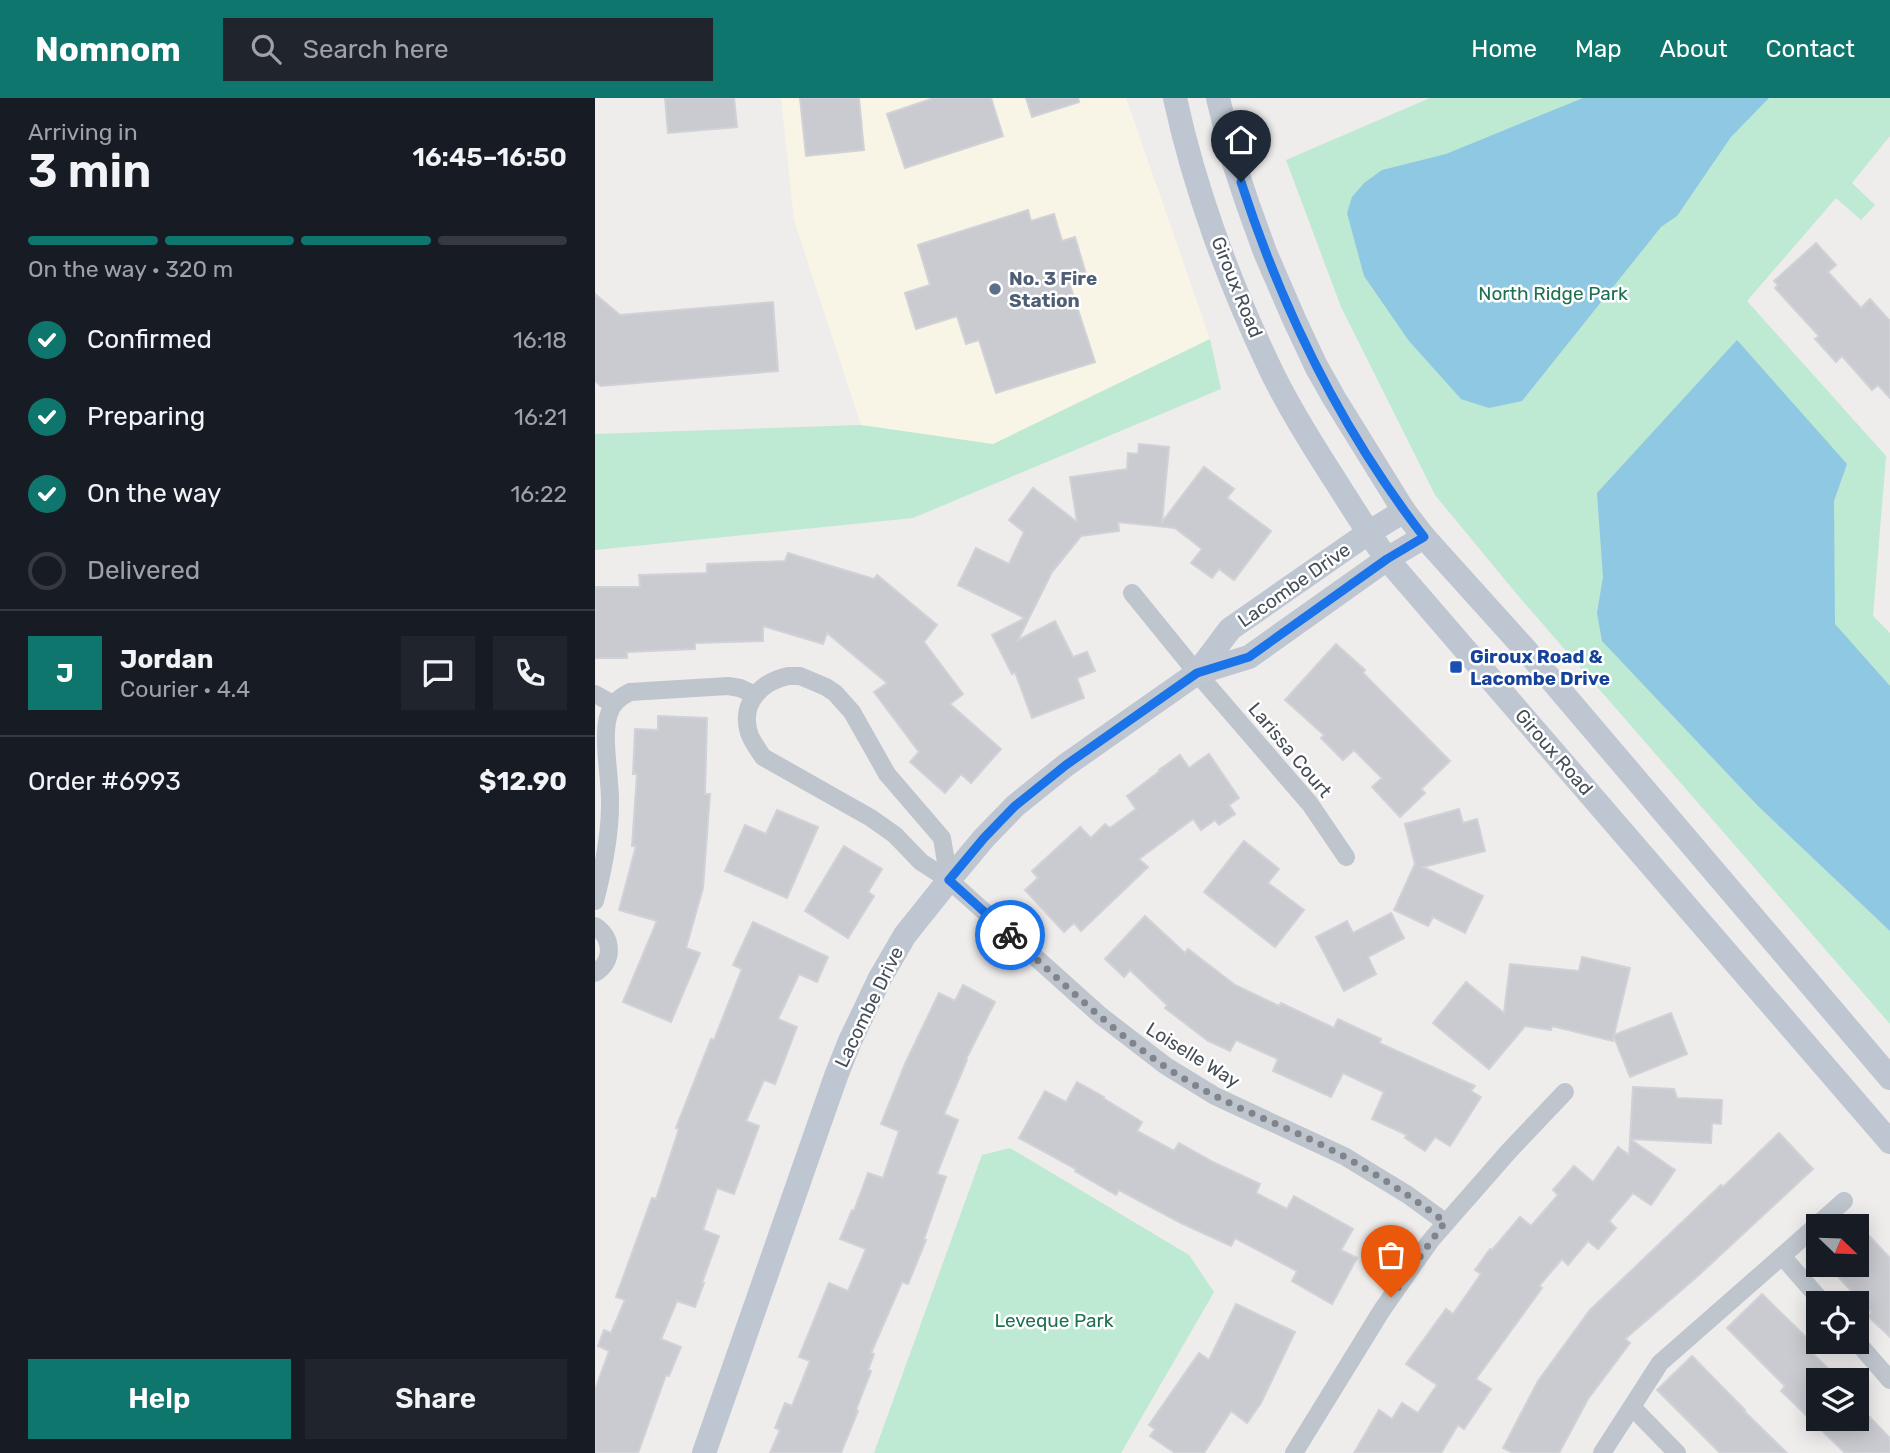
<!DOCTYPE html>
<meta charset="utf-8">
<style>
body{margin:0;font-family:Rubik,sans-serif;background:#20242c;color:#f1f3f6;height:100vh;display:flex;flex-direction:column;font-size:26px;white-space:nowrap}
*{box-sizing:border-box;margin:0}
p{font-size:23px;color:#9ea1a6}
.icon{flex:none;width:38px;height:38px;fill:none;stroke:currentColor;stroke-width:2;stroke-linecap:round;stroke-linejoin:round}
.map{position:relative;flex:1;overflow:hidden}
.sheet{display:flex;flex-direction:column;background:#171b24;width:595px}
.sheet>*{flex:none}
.needle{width:46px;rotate:113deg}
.fabs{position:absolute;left:1211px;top:1116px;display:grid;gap:14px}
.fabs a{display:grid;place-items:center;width:63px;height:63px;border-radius:0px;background:#171b24;box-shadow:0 4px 18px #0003;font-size:35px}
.pin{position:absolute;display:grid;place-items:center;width:60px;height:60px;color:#fff;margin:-72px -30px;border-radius:50% 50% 50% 0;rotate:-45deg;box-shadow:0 0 7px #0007}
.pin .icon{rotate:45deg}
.courier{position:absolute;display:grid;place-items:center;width:70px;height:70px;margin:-35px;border:5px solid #1a73e8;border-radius:50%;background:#fff;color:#222;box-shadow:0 2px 9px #0007}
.head em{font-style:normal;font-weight:600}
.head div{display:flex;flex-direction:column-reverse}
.head{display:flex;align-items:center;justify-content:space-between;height:119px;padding:0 28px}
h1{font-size:46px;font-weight:600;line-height:52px}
.bar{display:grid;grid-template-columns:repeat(4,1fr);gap:10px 7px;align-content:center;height:84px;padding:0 28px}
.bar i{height:9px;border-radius:5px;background:#363941}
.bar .active{background:#0f766e}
.bar p{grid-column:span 4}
.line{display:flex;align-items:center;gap:18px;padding:0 28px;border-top:2px solid #363941}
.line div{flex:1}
.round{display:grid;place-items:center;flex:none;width:74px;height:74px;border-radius:0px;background:#20242c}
ol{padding:0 28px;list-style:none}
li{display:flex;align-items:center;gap:21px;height:77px}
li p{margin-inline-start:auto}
li .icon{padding:7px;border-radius:50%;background:#0f766e;color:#fff;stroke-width:4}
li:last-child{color:#9ea1a6}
li i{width:38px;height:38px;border:4px solid #363941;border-radius:50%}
.button{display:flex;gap:14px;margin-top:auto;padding:14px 28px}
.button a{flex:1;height:80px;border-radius:0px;background:#0f766e;color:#fff;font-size:28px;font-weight:600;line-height:80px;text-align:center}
.button a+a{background:#20242c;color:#f1f3f6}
header{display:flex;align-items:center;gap:42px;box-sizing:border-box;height:98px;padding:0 35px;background:#0f766e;color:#fff}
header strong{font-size:33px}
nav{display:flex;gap:38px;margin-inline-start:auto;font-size:24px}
.search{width:490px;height:63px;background:#20242c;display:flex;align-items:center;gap:18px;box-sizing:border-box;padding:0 24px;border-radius:0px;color:#9ea1a6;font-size:26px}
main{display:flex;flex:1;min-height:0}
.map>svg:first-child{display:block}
.commercial{fill:#f9f5e6}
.green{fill:#bee9d3}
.water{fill:#8fc8e2}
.building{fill:#cacbd0;stroke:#d1d2d7;stroke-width:2}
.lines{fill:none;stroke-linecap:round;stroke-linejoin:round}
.street{stroke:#bec5cd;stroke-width:18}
.secondary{stroke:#bec6d1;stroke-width:24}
.done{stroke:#81858b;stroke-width:7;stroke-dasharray:0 12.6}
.route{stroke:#1a73e8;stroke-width:9}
.service-dot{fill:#5c6f8a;stroke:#fff;stroke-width:2.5}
.transit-dot{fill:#1a4fb4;stroke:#fff;stroke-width:2.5}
.labels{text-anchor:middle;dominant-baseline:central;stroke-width:5;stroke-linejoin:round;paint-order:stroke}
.service-label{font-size:19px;font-weight:bold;fill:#4e5e75;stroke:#fff;text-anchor:start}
.street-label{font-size:19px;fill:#464e57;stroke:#fff}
.park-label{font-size:19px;fill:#1f7050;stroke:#fff}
.transit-label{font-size:19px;font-weight:bold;fill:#164399;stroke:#fff;text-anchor:start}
</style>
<header>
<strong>Nomnom</strong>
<div class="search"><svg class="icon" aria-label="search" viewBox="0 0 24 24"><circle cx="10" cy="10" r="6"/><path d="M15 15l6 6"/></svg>Search here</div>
<nav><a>Home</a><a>Map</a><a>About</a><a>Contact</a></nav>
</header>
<main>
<section class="sheet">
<div class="head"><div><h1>3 min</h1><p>Arriving in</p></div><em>16:45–16:50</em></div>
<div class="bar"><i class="active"></i><i class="active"></i><i class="active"></i><i></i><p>On the way · 320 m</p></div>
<ol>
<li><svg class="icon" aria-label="check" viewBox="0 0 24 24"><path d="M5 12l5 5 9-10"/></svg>Confirmed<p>16:18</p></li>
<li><svg class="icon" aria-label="check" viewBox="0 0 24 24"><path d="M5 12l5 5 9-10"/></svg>Preparing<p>16:21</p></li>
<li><svg class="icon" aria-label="check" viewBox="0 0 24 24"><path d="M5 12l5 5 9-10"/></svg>On the way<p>16:22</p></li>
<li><i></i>Delivered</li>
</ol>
<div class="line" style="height:126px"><b class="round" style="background:#0f766e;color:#fff">J</b><div><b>Jordan</b><p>Courier · 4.4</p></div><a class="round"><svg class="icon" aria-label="chat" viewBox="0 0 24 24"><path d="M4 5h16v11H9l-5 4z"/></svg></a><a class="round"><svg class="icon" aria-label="phone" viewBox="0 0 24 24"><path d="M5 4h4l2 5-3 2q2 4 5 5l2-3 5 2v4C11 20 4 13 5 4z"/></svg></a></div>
<div class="line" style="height:91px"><div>Order #6993</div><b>$12.90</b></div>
<div class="button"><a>Help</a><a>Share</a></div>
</section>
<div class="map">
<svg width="1295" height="1355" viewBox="0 0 1295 1355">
<rect width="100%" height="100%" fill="#efecec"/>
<path class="commercial" d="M 186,0 L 531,0 L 615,241 L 398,347 L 266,327 L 199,122 Z"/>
<g class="green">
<path d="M 835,0 L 1295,0 L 1295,38 L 1257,85 L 1280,107 L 1266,122 L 1241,100 L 1152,203 L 1291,358 L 1278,518 L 1295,535 L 1295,926 L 925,500 L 840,397 L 746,209 L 691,62 Z"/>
<path d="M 615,241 L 626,291 L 318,420 L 0,452 L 0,336 L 266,327 L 398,346 Z"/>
<path d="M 415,1050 L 594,1157 L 619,1194 L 526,1355 L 279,1355 L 387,1057 Z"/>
</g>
<g class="water">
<path d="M 988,0 L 1174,0 L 1136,39 L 1082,118 L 1066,129 L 927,303 L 894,310 L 866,301 L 814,243 L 769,178 L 752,115 L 757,99 L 769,85 L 787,72 L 851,56 Z"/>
<path d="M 1142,242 L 1252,366 L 1239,403 L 1240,526 L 1295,588 L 1295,833 L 1163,708 L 1007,543 L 1002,515 L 1008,479 L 1002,395 Z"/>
</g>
<g class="building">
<path d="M 70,0 L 139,0 L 142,29 L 73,35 Z"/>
<path d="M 205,0 L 264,0 L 269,52 L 211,58 Z"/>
<path d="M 339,0 L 396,0 L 408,38 L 310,70 L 292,16 Z"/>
<path d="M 431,0 L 483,0 L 484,4 L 437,19 Z"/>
<path d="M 433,112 L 436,123 L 459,116 L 467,143 L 480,139 L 491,176 L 473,181 L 500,264 L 401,295 L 384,242 L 371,246 L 362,218 L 321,231 L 310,195 L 335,187 L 323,147 Z"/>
<path d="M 1221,145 L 1241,167 L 1233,174 L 1266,210 L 1275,201 L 1295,223 L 1295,300 L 1283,287 L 1277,292 L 1247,258 L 1241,264 L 1220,241 L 1224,238 L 1180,190 L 1183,187 L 1179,183 Z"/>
<path d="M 0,196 L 25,217 L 178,204 L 183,273 L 6,288 L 0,283 Z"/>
<path d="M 544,346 L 574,349 L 567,424 L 609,369 L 639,391 L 632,400 L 676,433 L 639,482 L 624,471 L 617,480 L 596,465 L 607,451 L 580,430 L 523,424 L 524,433 L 486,438 L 457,474 L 423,542 L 460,523 L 478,559 L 492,554 L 500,573 L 482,580 L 489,600 L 437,620 L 420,574 L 417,576 L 397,537 L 430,520 L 363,487 L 381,450 L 414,466 L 429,434 L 414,422 L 438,390 L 482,424 L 475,379 L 532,371 L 533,355 L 543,356 Z"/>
<path d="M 193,455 L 279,481 L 282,477 L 342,527 L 329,544 L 368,596 L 355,606 L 406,651 L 376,685 L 366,676 L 350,695 L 315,664 L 324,654 L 279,594 L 292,585 L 232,535 L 228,546 L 168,528 L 168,543 L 100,545 L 100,551 L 32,554 L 32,560 L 0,560 L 0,489 L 45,489 L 44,477 L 112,475 L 112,466 L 190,463 Z"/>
<path d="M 741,546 L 770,572 L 768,575 L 855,663 L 826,691 L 830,695 L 805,719 L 777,689 L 787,680 L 759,652 L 748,662 L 726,640 L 729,637 L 690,602 Z"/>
<path d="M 63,618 L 112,620 L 110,696 L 115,696 L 108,790 L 91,850 L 105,855 L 76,924 L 28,904 L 62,823 L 24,812 L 41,748 L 37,748 L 42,676 L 38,676 L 40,631 L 63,632 Z"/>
<path d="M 614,656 L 644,700 L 634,707 L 640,716 L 624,727 L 620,722 L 606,732 L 598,721 L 544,761 L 553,769 L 486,833 L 479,825 L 469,834 L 430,792 L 443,780 L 437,773 L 485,729 L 496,740 L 510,726 L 515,730 L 541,711 L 532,698 L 565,673 L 564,672 L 585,657 L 594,670 Z"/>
<path d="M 864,711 L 868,725 L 882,721 L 890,753 L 828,769 L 888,798 L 870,835 L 838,819 L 833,828 L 799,812 L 820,766 L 810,726 Z"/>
<path d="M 182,712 L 223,729 L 192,800 L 130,773 L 150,727 L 171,736 Z"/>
<path d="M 649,743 L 684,771 L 673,785 L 709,812 L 680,849 L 609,794 Z"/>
<path d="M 249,748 L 287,771 L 273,794 L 279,798 L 253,840 L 210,813 Z"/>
<path d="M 796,815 L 809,840 L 773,859 L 781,876 L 749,893 L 721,839 L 752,823 L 758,835 Z"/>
<path d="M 550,818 L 590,855 L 593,851 L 640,887 L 684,908 L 686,905 L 739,930 L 743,921 L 786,941 L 784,945 L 880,988 L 876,993 L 886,999 L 855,1048 L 840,1039 L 830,1053 L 810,1040 L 812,1037 L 777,1021 L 789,994 L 748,975 L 736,999 L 678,973 L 683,961 L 641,942 L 635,953 L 613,943 L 570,910 L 572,907 L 535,872 L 529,879 L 510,861 Z"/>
<path d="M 158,824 L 233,859 L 222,884 L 204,876 L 183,921 L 202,929 L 180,986 L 169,982 L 151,1023 L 164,1028 L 139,1096 L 122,1090 L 108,1132 L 124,1138 L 107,1185 L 109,1185 L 100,1209 L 82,1203 L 66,1241 L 86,1249 L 74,1278 L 71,1277 L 43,1355 L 0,1355 L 0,1292 L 14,1253 L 3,1248 L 9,1232 L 16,1235 L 30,1202 L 21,1199 L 57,1100 L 61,1101 L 84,1031 L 81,1030 L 101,979 L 116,941 L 119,942 L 147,871 L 138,867 Z"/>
<path d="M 987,859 L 1035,870 L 1019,937 L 1076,915 L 1092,956 L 1035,979 L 1019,939 L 1018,943 L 957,928 L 956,932 L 930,928 L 894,971 L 838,925 L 871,884 L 909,915 L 915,866 L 984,873 Z"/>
<path d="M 368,887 L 400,904 L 371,961 L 372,962 L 349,1016 L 363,1022 L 342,1076 L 351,1079 L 329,1141 L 331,1142 L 313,1186 L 307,1184 L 276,1255 L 279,1256 L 273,1272 L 276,1273 L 261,1312 L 263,1313 L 246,1355 L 175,1355 L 185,1332 L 180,1330 L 190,1305 L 197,1308 L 215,1263 L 204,1259 L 234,1185 L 253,1193 L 271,1151 L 245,1141 L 257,1112 L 259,1113 L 273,1075 L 288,1080 L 304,1033 L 286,1026 L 310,966 L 344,895 L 360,903 Z"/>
<path d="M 482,984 L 509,999 L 508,1000 L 547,1024 L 542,1033 L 579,1053 L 584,1045 L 620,1065 L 665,1086 L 661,1095 L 692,1111 L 699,1098 L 758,1131 L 746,1152 L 762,1160 L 737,1206 L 697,1183 L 702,1173 L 640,1140 L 636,1148 L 586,1125 L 524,1092 L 521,1097 L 480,1073 L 481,1071 L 424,1040 L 450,993 L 471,1004 Z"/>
<path d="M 1038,989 L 1079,991 L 1082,1000 L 1127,1002 L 1126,1026 L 1117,1025 L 1116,1045 L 1035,1041 Z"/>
<path d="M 1184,1035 L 1218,1071 L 1105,1176 L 1030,1241 L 1035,1245 L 993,1301 L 964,1355 L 918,1355 L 908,1350 L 943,1283 L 995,1212 L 1126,1087 L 1128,1089 Z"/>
<path d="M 1035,1041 L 1080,1072 L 1056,1107 L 1038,1095 L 1014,1123 L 1021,1130 L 1003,1151 L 993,1143 L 973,1167 L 967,1161 L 944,1188 L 947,1190 L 881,1281 L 896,1291 L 869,1331 L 863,1327 L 846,1355 L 759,1355 L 784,1312 L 797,1321 L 807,1305 L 823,1315 L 842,1287 L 811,1266 L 851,1211 L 858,1216 L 886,1176 L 880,1172 L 895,1151 L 897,1152 L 925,1119 L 936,1128 L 963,1097 L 958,1092 L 979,1068 L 998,1084 L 1023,1049 L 1034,1057 Z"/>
<path d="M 1262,1125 L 1295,1160 L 1295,1239 L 1273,1218 L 1277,1215 L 1232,1167 L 1262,1167 Z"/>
<path d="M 1167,1196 L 1219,1247 L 1214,1252 L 1246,1283 L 1223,1283 L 1223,1321 L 1262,1321 L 1262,1306 L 1295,1340 L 1295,1355 L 1250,1355 L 1186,1293 L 1190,1288 L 1132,1230 Z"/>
<path d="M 641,1206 L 700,1234 L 666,1305 L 652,1325 L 636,1313 L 609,1355 L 580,1355 L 555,1338 L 560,1331 L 554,1327 L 604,1255 L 614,1262 Z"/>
<path d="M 1097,1258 L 1150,1312 L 1149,1313 L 1192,1355 L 1125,1355 L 1062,1292 Z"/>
</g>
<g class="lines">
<g class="street">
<path d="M 537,495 L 602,575 L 715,706 L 751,759"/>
<path d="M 193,578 L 205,578 L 231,589 L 240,595 L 257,614 L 292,676 L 347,740 L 354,782 L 326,764 L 300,737 L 276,720 L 168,659 C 163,651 157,644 154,635 C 145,605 166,584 193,578 Z"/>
<path d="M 0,596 L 18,606"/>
<path d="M 354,782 L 506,918 L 571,968 L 620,998 L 749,1058 L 813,1097 L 850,1124"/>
<path d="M 0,803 C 8,772 15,739 15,707 C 16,682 6,638 14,616 C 17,605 25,599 35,594 L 133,588 L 145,590 L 160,597"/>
<path d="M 0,828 C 18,840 19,863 0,875"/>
<path d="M 1187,1158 L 1249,1103"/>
<path d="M 1262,1244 L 1295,1282"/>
<path d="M 1037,1309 L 1082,1355"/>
<path d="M 699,1355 L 787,1212 L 836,1142 L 914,1053 L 970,994"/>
<path d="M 1007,1355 L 1065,1265 L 1187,1158 L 1229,1206"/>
</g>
<g class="secondary">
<path d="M 580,0 C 599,89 634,184 673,266 C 689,301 710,335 731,368 C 751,399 770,431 792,461 L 1295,1044"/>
<path d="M 623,0 L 638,62 L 653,107 L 670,154 L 699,221 L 721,268 L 739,300 L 809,413 L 829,439 L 930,551 L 1295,980"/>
<path d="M 602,575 L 635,531 L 773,435 L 809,413"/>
<path d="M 109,1355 L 241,978 L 255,943 L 285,880 L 310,837 L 354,782 L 389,740 L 420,708 L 471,667 L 602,575 L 654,559 L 792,461 L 829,439"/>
</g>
</g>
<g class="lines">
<path class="done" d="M 415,837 C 473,889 530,947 598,986 C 641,1011 688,1027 733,1050 C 774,1071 813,1096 850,1124 L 796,1199"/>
<path class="route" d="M 415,837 L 354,782 L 389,740 L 420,708 L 471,667 L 602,575 L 654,559 L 792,461 L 829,439 C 747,333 687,211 646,84"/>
</g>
<circle class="service-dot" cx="400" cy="191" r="7"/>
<rect class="transit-dot" x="854" y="562" width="14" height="14" rx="3.5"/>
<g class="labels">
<g class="service-label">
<text x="414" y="180">No. 3 Fire<tspan x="414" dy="22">Station</tspan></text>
</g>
<g class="street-label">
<text transform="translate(642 189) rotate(68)">Giroux Road</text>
<text transform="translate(699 487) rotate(-35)">Lacombe Drive</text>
<text transform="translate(695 652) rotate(50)">Larissa Court</text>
<text transform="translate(959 654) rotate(49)">Giroux Road</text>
<text transform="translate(274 909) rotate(-64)">Lacombe Drive</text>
<text transform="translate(598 957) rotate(32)">Loiselle Way</text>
</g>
<g class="park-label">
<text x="958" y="195">North Ridge Park</text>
<text x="459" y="1222">Leveque Park</text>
</g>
<g class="transit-label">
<text x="875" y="558">Giroux Road &amp;<tspan x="875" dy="22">Lacombe Drive</tspan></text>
</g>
</g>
</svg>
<div class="fabs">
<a><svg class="needle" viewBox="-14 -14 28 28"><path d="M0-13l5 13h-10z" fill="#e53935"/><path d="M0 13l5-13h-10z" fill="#9ea1a6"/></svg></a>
<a><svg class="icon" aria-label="locate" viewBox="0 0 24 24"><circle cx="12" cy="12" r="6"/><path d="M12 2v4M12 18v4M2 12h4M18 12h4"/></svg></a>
<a><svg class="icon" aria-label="layers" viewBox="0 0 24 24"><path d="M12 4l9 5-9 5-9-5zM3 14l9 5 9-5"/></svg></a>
</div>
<div class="pin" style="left:796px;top:1199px;background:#ea580c"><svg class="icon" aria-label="bag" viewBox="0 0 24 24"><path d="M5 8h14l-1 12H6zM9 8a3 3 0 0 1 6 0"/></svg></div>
<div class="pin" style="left:646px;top:84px;background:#1f2937"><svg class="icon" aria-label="home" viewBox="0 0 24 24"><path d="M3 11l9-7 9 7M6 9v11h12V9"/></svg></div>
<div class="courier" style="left:415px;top:837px"><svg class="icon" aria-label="bike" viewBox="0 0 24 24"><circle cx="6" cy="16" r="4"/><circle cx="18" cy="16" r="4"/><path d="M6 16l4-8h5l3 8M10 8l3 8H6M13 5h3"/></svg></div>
</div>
</main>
